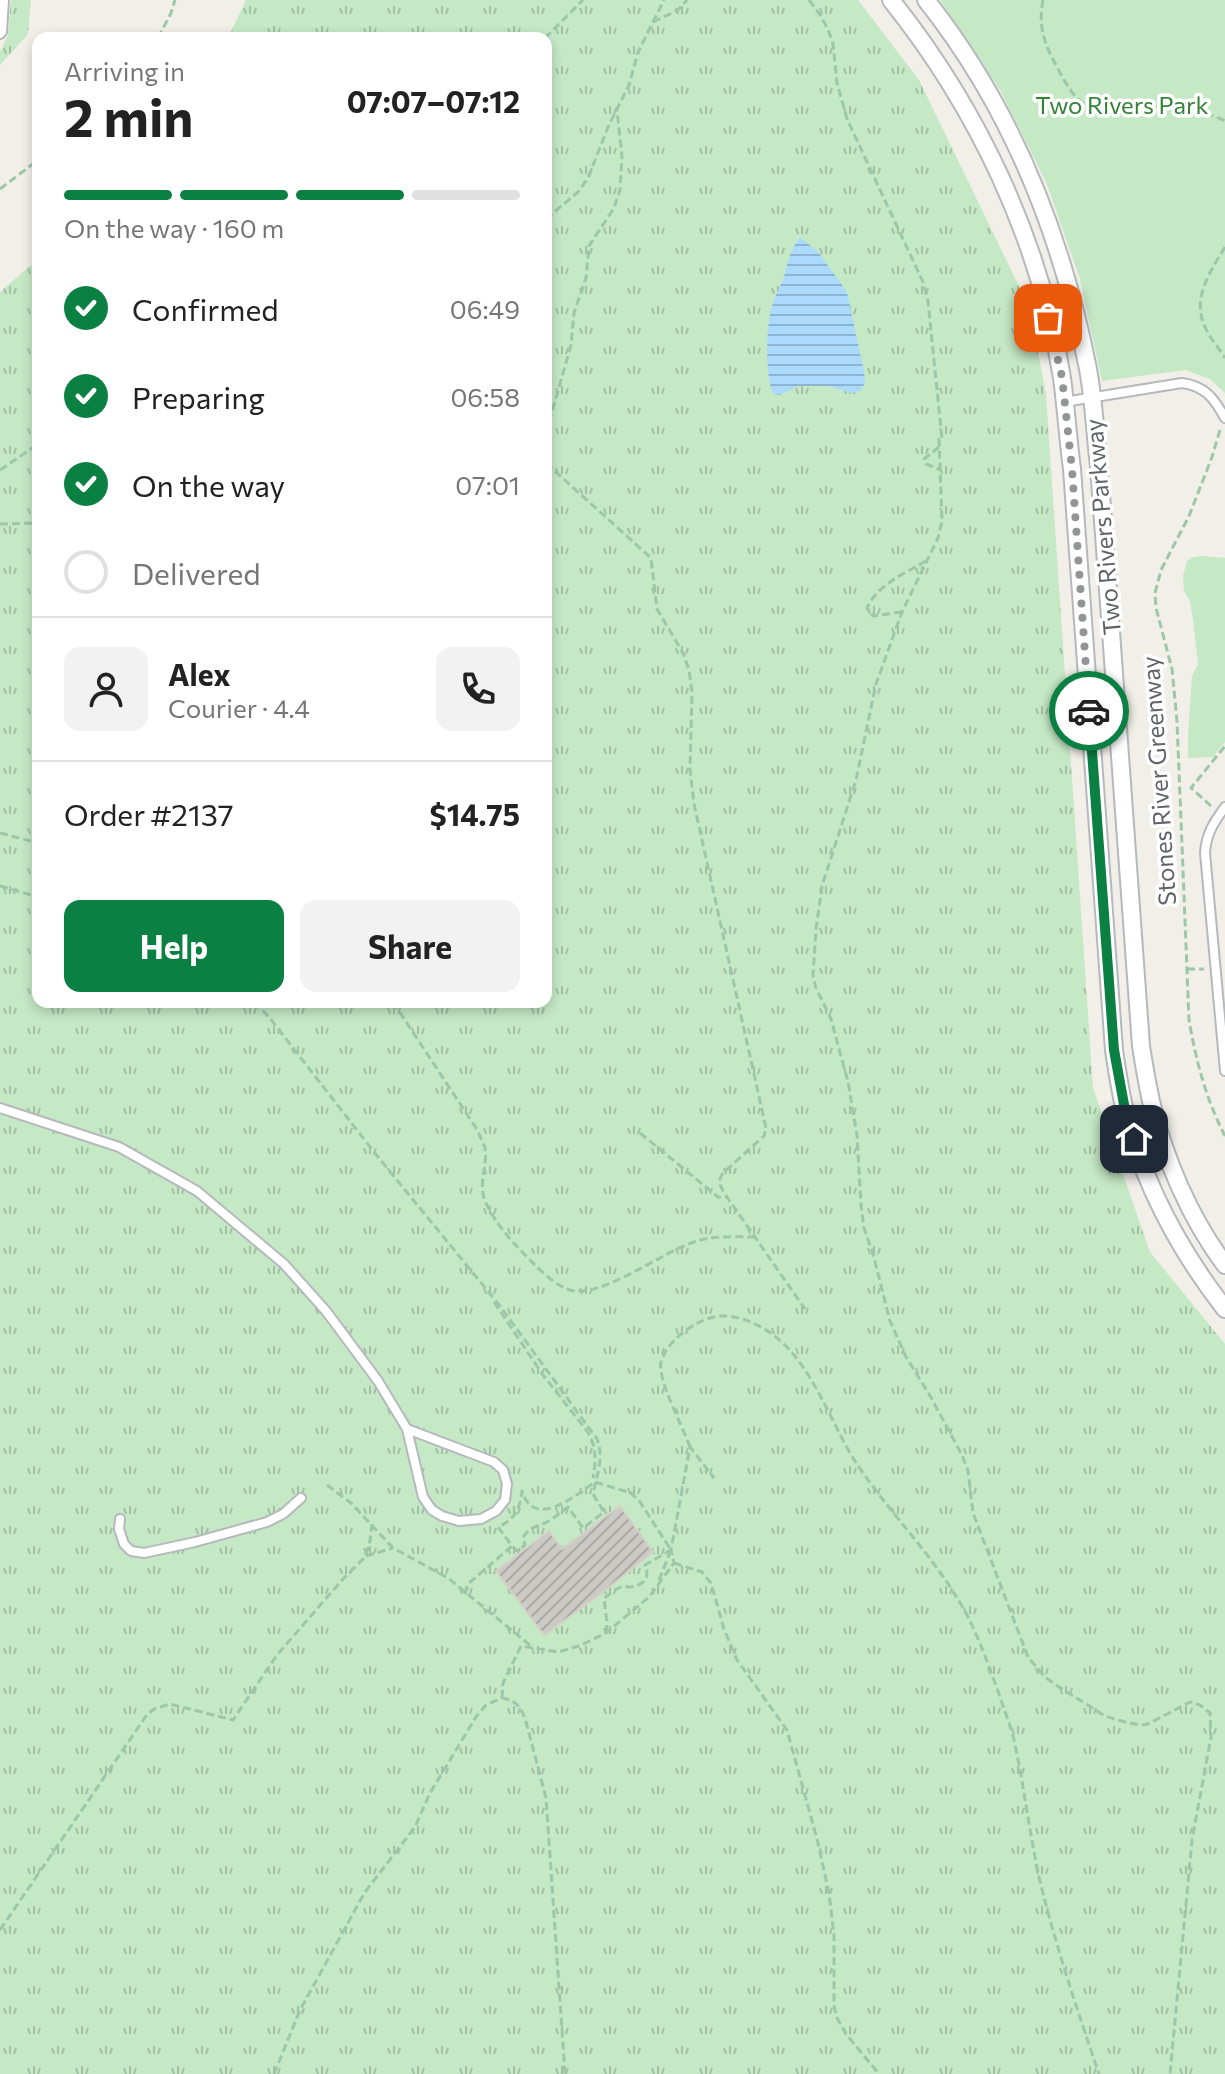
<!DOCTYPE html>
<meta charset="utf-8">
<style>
body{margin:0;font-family:Commissioner,sans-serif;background:#f2f2f2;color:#222;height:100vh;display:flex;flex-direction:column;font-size:30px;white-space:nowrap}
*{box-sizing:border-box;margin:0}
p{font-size:26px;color:#767676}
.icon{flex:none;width:44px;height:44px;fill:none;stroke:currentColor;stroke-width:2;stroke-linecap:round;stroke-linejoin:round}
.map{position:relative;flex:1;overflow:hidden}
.drawer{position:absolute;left:32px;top:32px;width:520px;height:976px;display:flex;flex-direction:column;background:#fff;border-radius:16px;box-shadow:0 4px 12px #0003}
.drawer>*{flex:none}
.pin{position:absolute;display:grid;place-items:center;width:68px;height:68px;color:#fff;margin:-34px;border-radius:16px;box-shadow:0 4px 12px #0006}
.courier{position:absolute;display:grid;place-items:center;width:80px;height:80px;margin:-40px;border:6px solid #0b8043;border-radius:50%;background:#fff;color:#222;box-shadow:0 2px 10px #0007}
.headline em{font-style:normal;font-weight:700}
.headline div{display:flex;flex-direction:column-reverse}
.headline{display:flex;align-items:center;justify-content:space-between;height:136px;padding:0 32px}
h1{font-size:52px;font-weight:700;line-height:60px}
.bar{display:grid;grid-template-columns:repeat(4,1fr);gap:12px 8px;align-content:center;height:96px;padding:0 32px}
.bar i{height:10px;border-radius:6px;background:#e0e0e0}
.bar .current{background:#0b8043}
.bar p{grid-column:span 4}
.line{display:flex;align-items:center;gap:20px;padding:0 32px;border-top:2px solid #e0e0e0}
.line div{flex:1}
.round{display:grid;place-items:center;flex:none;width:84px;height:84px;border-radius:16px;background:#f2f2f2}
ol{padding:0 32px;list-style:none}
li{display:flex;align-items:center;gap:24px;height:88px}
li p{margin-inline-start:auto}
li .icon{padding:8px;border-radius:50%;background:#0b8043;color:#fff;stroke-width:4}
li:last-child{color:#767676}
li i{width:44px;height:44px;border:4px solid #e0e0e0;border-radius:50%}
.action{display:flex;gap:16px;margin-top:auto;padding:16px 32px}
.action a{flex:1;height:92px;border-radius:16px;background:#0b8043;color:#fff;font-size:32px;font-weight:700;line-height:92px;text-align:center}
.action a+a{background:#f2f2f2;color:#222}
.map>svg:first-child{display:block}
.grass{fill:url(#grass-tufts)}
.park{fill:#c5e8c5}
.water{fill:url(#water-rules)}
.building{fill:url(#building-hatch);stroke:#d6d1c6;stroke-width:2}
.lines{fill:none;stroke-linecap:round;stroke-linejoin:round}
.lane-casing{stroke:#b5b8bc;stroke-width:12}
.street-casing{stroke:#b5b8bc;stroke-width:20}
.path{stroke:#9cc7a9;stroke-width:3;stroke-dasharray:8 4;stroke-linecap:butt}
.lane{stroke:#fff;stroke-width:8}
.street{stroke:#fff;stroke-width:16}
.done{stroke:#929495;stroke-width:8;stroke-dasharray:0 14.4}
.route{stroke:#0b8043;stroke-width:10}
.labels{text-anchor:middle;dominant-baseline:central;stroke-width:7;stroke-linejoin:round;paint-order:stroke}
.park-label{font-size:24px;fill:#348238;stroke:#fff}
.street-label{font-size:24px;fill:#5f6368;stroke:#fff}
</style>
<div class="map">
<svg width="1225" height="2074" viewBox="0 0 1225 2074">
<defs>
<pattern id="grass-tufts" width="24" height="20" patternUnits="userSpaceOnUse" patternTransform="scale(2)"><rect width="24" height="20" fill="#c5e8c5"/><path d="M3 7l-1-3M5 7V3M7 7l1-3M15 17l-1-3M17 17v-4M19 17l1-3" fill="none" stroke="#a3c0a4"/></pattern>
<pattern id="water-rules" width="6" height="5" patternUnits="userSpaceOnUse" patternTransform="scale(2)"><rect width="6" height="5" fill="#aadaff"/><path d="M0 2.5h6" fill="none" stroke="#8eb4d2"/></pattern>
<pattern id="building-hatch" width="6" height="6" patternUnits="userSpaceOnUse" patternTransform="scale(2)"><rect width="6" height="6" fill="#cccac5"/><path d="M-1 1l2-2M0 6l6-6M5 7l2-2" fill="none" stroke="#a9a8a4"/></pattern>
</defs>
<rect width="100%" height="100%" fill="#f1efe8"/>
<g class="grass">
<path d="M 11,0 L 31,0 L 28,34 L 0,65 L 0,52 L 8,35 Z"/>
<path d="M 246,0 L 858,0 L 919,80 L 1030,309 L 1046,395 L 1093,1088 L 1150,1252 L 1225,1344 L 1225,2074 L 0,2074 L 0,292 L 38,259 L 38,1002 L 546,1002 L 546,38 L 228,38 Z"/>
</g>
<g class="park">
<path d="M 940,0 L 1225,0 L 1225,393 L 1210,379 L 1185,370 L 1102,381 L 1080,279 L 1046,182 L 1000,90 Z"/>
<path d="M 1202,556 L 1225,558 L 1225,742 L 1213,757 L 1188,758 L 1188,736 L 1192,676 L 1198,664 L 1193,620 L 1190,601 L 1184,591 L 1183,576 L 1187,561 L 1193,557 Z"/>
</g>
<path class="water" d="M 800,237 L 818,252 L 847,292 L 864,372 L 865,383 L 860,391 L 851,393 L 828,386 L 798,386 L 780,395 L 773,394 C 765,374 766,327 772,306 C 775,296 780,287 784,277 C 789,259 788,255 800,237 Z"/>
<path class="building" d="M 620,1506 L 653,1552 L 598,1596 L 544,1635 L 496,1571 L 549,1531 L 562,1549 Z"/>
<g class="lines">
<defs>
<g id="lane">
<path d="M 0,34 L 2,32 L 4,0"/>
<path d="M 1064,402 L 1182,383 C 1205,386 1214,398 1225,418"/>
<path d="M 1225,807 C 1214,822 1206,834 1205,853 L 1225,1071"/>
<path d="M 0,1108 L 119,1147 L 197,1191 L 284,1264 L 326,1311 L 378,1381 L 407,1429 L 423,1497 L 432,1510 L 442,1516 L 459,1521 L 481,1519 L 496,1511 L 505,1500 L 507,1484 L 503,1470 L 494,1462 L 407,1429"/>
<path d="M 120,1519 L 119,1529 L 124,1544 L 131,1551 L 144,1553 L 195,1542 L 267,1522 L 283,1514 L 301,1498"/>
</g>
<g id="street">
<path d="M 891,0 C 978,109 1040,240 1062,378 C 1066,408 1068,439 1072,469 L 1114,1050 C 1117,1070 1120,1091 1125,1111 C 1144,1184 1179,1250 1225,1309"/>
<path d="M 926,0 C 1011,107 1062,236 1088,369 C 1094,401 1095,434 1099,466 L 1141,1046 C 1144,1065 1147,1083 1151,1101 C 1164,1158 1190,1218 1225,1265"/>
</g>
</defs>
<use href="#lane" class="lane-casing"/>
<use href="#street" class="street-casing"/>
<g class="path">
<path d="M 809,0 L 821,16 L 829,32 L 833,44 L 837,83 L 847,119 L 923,282 L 928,301 L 942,439 L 939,439 L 942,521 L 938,538 L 902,612 L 876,684 L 856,780 L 822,886 L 816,929 L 813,976 L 816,988 L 831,1019 L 848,1082 L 857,1135 L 861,1205 L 864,1228 L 873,1254 L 890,1321 L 906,1357 L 929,1394 L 962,1455 L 968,1471 L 973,1513 L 1028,1657 L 1045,1677 L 1056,1685 L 1105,1716 L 1125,1722 L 1141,1725 L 1148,1724 L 1190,1702 L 1200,1705 L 1210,1713 L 1211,1737 L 1192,1840 L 1170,2074"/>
<path d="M 1043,0 C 1038,25 1044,44 1056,65 C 1065,82 1073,99 1091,108 C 1102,114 1115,112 1127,112 C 1161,110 1194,105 1225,121"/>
<path d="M 653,22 L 678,10 L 687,0"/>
<path d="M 158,38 L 171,13 L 175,0"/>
<path d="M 545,38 L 583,0"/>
<path d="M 0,189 L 38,160"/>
<path d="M 546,219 L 578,192 L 588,178 L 608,127 L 629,85 L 638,52 L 664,0"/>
<path d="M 1225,247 C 1209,274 1190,300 1207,331 C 1212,341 1220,349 1225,358"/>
<path d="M 1220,430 L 1212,457 L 1189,516 L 1161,570 L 1155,593 L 1156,608 L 1172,669 L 1177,721 L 1189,1020 C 1196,1061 1206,1099 1225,1136"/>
<path d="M 546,433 L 571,345 L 574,313 L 586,278 L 589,246 L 614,208 L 620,190 L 622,156 L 617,111"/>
<path d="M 939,447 L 924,459 L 926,464 L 941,470"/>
<path d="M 546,463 L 651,558 L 657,609 L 683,653 L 689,670 L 692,692 L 690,769 L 694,804 L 766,1128 L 764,1136 L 723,1173 C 716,1182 722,1189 727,1197 L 805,1309"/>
<path d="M 0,470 L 38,444"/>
<path d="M 0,524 L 38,523"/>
<path d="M 902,612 L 873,616 L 867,608 C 878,584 904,574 926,561"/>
<path d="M 1211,806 L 1191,788 L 1225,746"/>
<path d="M 0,833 L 38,843"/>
<path d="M 0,886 L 38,897"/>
<path d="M 1187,969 L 1204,969"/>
<path d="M 254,1002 L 269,1017 L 374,1152 L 500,1306 L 597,1439 C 604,1458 597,1475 593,1494 L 604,1512 L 583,1528 L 568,1507 C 561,1512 553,1519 545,1523 C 535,1527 528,1528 523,1538 L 525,1545 L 517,1551 L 512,1546"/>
<path d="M 393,1002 L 478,1131 C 480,1137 483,1142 485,1148 C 488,1167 477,1184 486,1203 C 496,1225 514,1244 531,1261 C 542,1272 555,1285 570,1290 C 601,1299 662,1252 694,1242 C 713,1235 735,1237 755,1237"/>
<path d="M 640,1133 L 718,1197 L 726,1197"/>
<path d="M 494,1302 L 543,1375 L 587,1431 C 597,1447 596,1460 593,1478"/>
<path d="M 690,1447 C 683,1427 657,1379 661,1362 C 666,1342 694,1321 714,1317 C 729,1314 742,1318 755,1324 C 807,1348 825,1412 853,1458 C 889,1514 940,1561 970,1621 C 981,1644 990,1669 999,1694 C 1004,1709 1010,1724 1014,1740 C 1024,1785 1029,1831 1039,1877 C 1055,1944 1077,2009 1099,2074"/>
<path d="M 327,1485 L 351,1503 L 393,1548 L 448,1578 L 531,1646"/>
<path d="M 366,1556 L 393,1548"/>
<path d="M 674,1563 L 702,1572 L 711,1583 L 724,1629 L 737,1660 L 787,1730 L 817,1839 L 829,1893 L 834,1935 L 834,2006 L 837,2018 L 846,2034 L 879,2074"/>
<path d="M 659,1580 L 671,1550"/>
<path d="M 465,1594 L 469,1583 L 512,1546 L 498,1527 C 515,1519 520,1509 522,1491 C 534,1531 576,1495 595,1482 L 631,1493 L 640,1502 L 671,1550"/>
<path d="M 606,1633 L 607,1623 L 604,1598 C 609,1595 616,1588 622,1587 C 624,1586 627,1587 629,1587 C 643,1586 651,1578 645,1565 L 671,1550"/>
<path d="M 502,1698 L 503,1683 L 521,1646 L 558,1652 L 579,1646 L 606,1633 L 649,1597 L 674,1563 L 671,1550 L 690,1447 L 714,1478"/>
<path d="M 0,1930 L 146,1716 L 154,1709 L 170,1704 L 233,1720 L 277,1655 L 342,1580 L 365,1557 L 370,1541 L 372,1524"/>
<path d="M 274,2074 L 300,2010 L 365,1892 L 415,1827 L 430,1793 L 476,1717 L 486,1705 L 502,1698 C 515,1700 520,1706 525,1718 L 546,1798 L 565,2074"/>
</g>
<use href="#lane" class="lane"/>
<use href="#street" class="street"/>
</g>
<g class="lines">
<path class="done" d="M 1048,318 L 1062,377 L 1072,469 L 1089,711"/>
<path class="route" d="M 1089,711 L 1114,1050 L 1125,1110 L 1134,1139"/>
</g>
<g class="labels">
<g class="park-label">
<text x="1122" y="104">Two Rivers Park</text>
</g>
<g class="street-label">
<text transform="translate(1102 527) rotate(-95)">Two Rivers Parkway</text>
<text transform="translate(1158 781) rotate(-94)">Stones River Greenway</text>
</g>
</g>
</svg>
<div class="pin" style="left:1048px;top:318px;background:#ea580c"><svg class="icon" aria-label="bag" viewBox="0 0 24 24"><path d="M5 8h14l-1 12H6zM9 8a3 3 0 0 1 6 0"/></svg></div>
<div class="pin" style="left:1134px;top:1139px;background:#1f2937"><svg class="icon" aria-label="home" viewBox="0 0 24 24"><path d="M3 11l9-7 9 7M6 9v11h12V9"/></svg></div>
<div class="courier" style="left:1089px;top:711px"><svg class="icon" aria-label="car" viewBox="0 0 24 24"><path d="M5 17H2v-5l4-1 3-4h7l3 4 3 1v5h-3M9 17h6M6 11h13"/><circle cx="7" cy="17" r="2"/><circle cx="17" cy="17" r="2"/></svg></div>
<section class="drawer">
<div class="headline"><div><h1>2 min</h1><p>Arriving in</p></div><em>07:07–07:12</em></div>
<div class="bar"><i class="current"></i><i class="current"></i><i class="current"></i><i></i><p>On the way · 160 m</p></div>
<ol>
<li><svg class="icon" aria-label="check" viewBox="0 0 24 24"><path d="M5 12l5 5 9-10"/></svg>Confirmed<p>06:49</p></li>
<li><svg class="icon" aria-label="check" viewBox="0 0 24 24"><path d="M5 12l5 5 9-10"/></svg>Preparing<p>06:58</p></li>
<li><svg class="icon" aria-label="check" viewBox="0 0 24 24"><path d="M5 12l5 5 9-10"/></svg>On the way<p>07:01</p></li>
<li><i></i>Delivered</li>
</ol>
<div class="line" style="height:144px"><a class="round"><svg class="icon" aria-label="person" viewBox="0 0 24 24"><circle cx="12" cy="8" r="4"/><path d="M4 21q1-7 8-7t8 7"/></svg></a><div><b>Alex</b><p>Courier · 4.4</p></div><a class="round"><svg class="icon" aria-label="phone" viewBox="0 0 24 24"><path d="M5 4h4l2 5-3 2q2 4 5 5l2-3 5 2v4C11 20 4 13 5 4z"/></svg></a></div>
<div class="line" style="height:104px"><div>Order #2137</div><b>$14.75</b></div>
<div class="action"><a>Help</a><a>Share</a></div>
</section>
</div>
